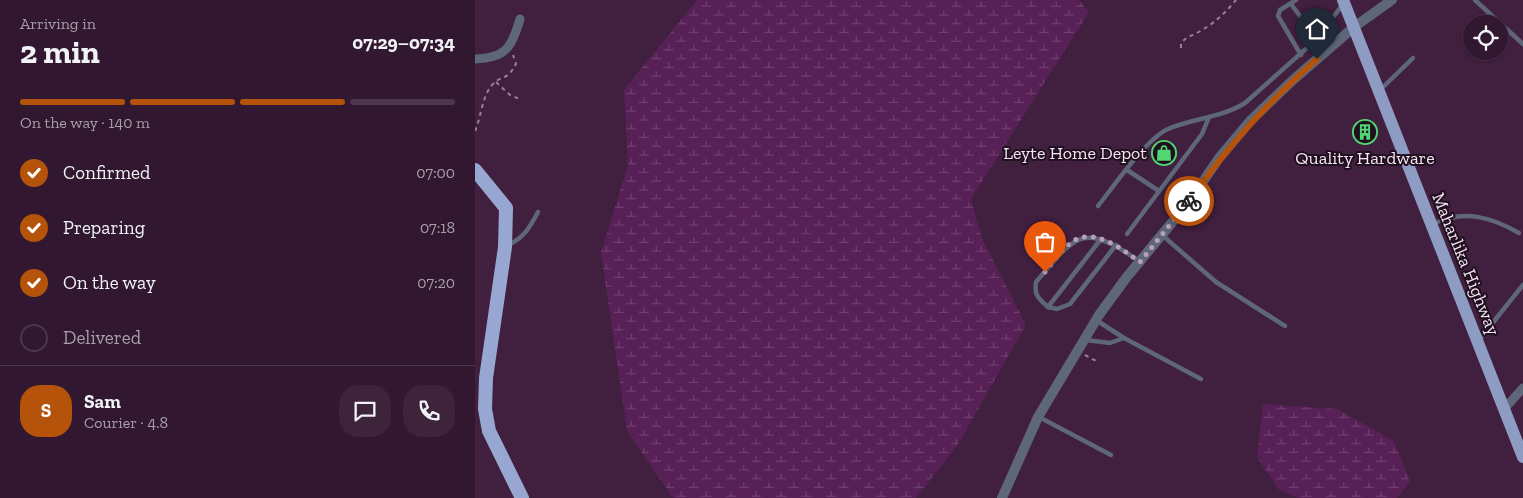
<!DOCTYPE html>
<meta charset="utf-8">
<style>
body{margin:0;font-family:"Zilla Slab",serif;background:#3d243b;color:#f1f3f6;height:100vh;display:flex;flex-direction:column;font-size:19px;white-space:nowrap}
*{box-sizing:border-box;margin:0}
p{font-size:16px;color:#a89faa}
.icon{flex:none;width:28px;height:28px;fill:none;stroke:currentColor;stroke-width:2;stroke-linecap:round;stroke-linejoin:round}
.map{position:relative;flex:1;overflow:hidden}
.side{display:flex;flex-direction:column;background:#31172f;width:475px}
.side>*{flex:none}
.buttons{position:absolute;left:988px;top:15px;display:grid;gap:10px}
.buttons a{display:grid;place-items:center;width:45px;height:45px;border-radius:50%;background:#31172f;box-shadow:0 1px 4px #0004,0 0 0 1px #4c364b;font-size:25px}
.pin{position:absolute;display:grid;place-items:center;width:42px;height:42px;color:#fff;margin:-51px -21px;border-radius:50% 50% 50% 0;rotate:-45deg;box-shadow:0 0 5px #0007}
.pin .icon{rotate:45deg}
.courier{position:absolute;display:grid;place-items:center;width:50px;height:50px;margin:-25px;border:4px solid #b45309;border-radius:50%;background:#fff;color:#222;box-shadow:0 1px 6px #0007}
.overview em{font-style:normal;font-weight:800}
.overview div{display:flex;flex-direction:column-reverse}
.overview{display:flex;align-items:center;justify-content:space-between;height:85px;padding:0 20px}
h1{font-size:32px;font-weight:800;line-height:38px}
.bar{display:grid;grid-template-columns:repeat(4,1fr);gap:8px 5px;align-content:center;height:60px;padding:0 20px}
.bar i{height:6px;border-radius:4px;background:#4c364b}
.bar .on{background:#b45309}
.bar p{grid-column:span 4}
.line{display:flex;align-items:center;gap:12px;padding:0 20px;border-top:1px solid #4c364b}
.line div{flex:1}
.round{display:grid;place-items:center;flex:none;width:52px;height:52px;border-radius:20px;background:#3d243b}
ol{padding:0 20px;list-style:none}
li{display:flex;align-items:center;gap:15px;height:55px}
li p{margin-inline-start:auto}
li .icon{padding:5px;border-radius:50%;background:#b45309;color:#fff;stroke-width:4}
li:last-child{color:#a89faa}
li i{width:28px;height:28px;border:2px solid #4c364b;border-radius:50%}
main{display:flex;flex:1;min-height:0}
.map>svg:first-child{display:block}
.wetland{fill:url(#wetland-marsh)}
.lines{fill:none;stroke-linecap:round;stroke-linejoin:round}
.path{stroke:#9a7e98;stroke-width:2;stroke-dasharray:4 4;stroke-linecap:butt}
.service{stroke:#5e6679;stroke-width:4.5}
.minor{stroke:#5e6679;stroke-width:9}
.tertiary{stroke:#5e6679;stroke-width:10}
.primary{stroke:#8e9cc3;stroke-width:12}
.trunk{stroke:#97a7d2;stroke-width:14}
.done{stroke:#b99fb7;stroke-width:5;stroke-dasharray:0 9}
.route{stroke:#b45309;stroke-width:6}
.labels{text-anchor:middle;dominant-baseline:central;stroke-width:4;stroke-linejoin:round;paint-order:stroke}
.poi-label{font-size:18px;fill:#fae4f8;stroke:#1f101e;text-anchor:end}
.street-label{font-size:18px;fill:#fae4f8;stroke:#1f101e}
</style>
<main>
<section class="side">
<div class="overview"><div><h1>2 min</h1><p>Arriving in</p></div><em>07:29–07:34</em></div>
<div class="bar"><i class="on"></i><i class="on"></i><i class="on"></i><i></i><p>On the way · 140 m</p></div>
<ol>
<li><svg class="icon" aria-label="check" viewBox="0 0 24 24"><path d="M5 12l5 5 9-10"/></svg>Confirmed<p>07:00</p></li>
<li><svg class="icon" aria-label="check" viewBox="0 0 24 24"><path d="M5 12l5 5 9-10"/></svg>Preparing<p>07:18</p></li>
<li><svg class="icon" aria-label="check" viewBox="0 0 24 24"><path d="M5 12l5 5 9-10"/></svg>On the way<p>07:20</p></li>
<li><i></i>Delivered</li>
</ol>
<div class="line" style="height:90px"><b class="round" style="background:#b45309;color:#fff">S</b><div><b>Sam</b><p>Courier · 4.8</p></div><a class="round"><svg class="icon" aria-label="chat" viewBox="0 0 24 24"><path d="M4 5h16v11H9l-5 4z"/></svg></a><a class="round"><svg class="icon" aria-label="phone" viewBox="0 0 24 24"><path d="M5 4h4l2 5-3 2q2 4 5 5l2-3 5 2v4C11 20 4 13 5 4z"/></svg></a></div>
</section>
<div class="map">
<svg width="1048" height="498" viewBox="0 0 1048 498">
<defs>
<pattern id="wetland-marsh" width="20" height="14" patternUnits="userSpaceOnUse" patternTransform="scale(1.25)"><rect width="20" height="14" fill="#572056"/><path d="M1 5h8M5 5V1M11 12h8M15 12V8" fill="none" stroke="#70406f"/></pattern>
</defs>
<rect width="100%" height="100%" fill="#411f3f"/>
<g class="wetland">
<path d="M 222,0 L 604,0 L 614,12 L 496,199 L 507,238 L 551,325 L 482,446 L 441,498 L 198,498 L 152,431 L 126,252 L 153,165 L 149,90 Z"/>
<path d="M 788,404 L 862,409 L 919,441 L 935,482 L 922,498 L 823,498 L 803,489 L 782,457 Z"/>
</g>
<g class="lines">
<g class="path">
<path d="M 706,48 L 706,43 C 712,36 719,35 727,30 C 741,22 751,12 761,0"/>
<path d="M 21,82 L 35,95 L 47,100"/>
<path d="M 0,131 C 6,118 7,95 18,84 C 28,74 31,82 41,64 L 38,55"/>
<path d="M 610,355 L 623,362"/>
</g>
<g class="service">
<path d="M 821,0 L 805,10 L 803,16 L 826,55"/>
<path d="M 1000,0 L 1048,44"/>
<path d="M 816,4 L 842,39"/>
<path d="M 905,90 L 938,58"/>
<path d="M 652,170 L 684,191"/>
<path d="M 623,206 C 639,186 671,139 693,129 C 718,118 746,118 770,103 L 842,39 L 868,4"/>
<path d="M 958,224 C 989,209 1016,217 1044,233"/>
<path d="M 652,234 L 727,134 L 734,117"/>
<path d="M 687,235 L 741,282 L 810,326"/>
<path d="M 626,239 L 573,307 C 563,298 559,295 561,282 C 602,234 607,222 664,261"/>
<path d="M 33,245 C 49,238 55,227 63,212"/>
<path d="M 573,307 L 582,309 L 595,304 L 641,245"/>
<path d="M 621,320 L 649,338 L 726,379"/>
<path d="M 611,340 L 635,343 L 649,338"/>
<path d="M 1004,340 L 1048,285"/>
<path d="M 564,417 L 636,455"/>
</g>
<g class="minor">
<path d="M 0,59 C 31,58 37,47 45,19"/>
<path d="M 1029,409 L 1048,388"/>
</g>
<path class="tertiary" d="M 527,498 L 563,417 L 624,315 L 651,278 L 714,202 L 744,158 L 776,120 L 818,80 L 879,27 L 917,0"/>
<path class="primary" d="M 868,0 L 1048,457"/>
<path class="trunk" d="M 0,170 L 31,208 L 30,247 L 11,378 L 10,409 L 14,431 L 47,498"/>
</g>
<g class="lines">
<path class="done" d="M 570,272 C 578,262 589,246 600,240 C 622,228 649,251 665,262 L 714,201"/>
<path class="route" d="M 714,201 C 753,146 791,104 842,59"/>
</g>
<defs>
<symbol id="building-ring" viewBox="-11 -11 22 22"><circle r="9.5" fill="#1f101e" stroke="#52d673" stroke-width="1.5"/><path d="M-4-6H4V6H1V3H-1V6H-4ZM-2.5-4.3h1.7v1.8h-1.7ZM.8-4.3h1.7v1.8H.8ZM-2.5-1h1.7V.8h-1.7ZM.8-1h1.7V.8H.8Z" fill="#52d673"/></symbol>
<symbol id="shop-ring" viewBox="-11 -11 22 22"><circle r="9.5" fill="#1f101e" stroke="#52d673" stroke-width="1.5"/><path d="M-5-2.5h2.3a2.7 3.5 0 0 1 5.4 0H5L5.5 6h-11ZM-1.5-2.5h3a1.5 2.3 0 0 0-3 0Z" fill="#52d673"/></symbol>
</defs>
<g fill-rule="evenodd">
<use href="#building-ring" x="876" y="118" width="28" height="28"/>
<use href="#shop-ring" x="675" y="139" width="28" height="28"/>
</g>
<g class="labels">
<g class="poi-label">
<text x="672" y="153">Leyte Home Depot</text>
<text x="890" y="158" text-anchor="middle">Quality Hardware</text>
</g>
<g class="street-label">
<text transform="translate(991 264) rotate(68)">Maharlika Highway</text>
</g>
</g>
</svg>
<div class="buttons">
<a><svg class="icon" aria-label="locate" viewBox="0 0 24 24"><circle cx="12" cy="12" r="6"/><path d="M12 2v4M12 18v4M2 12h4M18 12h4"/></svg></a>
</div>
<div class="pin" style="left:570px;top:272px;background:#ea580c"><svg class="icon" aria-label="bag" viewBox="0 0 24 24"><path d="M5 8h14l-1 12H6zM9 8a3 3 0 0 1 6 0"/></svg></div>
<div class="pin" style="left:842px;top:59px;background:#1f2937"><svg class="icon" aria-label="home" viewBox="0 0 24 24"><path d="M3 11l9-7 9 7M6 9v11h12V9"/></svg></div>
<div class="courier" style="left:714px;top:201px"><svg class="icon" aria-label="bike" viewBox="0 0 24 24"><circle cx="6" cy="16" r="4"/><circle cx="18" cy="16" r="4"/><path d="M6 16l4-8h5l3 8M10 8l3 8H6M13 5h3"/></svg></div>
</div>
</main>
